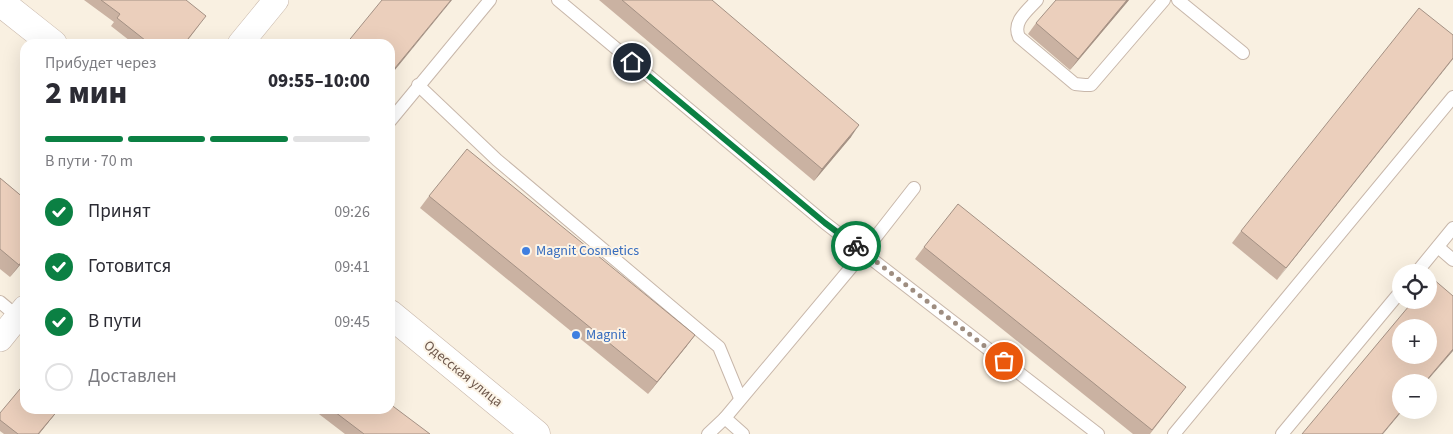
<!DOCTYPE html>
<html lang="ru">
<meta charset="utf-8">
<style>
body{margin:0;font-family:"Source Sans 3",sans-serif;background:#f2f2f3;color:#2b2b33;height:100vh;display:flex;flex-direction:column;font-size:19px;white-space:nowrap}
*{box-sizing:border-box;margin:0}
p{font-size:16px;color:#7c7c81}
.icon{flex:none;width:28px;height:28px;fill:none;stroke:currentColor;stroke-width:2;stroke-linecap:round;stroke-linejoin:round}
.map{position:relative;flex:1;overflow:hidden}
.drawer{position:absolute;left:20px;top:39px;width:375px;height:375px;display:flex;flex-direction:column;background:#fff;border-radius:15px;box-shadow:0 5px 20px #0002}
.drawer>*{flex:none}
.tools{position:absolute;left:1392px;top:264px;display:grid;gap:10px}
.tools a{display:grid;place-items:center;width:45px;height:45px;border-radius:50%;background:#fff;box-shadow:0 5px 20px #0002;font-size:25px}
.pin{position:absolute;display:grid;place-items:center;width:42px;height:42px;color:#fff;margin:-21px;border:2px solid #fff;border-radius:50%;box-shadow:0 1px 5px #0007}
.courier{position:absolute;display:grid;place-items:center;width:50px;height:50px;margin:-25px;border:4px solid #0b8043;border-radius:50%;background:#fff;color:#222;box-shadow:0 1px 6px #0007}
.overview em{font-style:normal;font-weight:800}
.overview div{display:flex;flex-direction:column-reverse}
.overview{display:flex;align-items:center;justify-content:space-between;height:85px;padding:0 25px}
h1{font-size:32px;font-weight:800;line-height:38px}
.bar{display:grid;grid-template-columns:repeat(4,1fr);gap:8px 5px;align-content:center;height:60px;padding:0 25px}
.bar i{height:6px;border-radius:4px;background:#e1e1e2}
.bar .on{background:#0b8043}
.bar p{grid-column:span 4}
ol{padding:0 25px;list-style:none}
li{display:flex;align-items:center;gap:15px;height:55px}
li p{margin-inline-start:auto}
li .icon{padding:5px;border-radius:50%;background:#0b8043;color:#fff;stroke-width:4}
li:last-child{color:#7c7c81}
li i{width:28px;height:28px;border:2px solid #e1e1e2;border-radius:50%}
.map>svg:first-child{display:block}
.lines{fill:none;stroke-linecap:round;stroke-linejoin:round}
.service-casing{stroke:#c8b7aa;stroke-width:14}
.minor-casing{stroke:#c8b7aa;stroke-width:26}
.tertiary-casing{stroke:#c8b7aa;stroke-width:29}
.service{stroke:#fff;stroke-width:12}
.minor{stroke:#fff;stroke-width:25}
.tertiary{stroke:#fff;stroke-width:28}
.wall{fill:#cab2a2}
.shaded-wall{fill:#a49184}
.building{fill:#ebcfbc;stroke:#a49184;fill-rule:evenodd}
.done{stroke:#9e8d80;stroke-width:5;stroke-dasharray:0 9}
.route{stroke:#0b8043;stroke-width:6}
.shop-dot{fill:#3f7fe0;stroke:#fcf4e7;stroke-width:2}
.labels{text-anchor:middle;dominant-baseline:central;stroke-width:4;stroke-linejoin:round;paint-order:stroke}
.shop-label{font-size:14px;fill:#366cbe;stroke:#fcf4e7;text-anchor:start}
.street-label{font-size:14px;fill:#6d574b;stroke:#fcf4e7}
</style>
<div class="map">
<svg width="1453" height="434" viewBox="0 0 1453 434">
<rect width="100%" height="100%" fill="#f9f0e1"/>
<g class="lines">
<defs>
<g id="service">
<path d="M 558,0 L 825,223 L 1098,434"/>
<path d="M 1037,0 C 1027,11 1012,22 1019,37 L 1075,84 L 1085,85 L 1091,85 L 1164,0"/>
<path d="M 1178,0 L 1243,53"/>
<path d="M 418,85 L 497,160 L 719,347 L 740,398"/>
<path d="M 390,121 L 490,0"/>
<path d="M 1438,247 L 1453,260"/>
<path d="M 1417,272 L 1453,228"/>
<path d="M 0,302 L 18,317"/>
<path d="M 725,418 L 743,434"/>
<path d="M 708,434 L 725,418 L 864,252 L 914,188"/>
<path d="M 1174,434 L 1453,97"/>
<path d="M 1282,434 L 1401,291"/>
</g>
<g id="minor">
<path d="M 240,44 L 276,0"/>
<path d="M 0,339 L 25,308"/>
</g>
<g id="tertiary">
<path d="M 0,2 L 53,44"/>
<path d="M 390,314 L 536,434"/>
</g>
</defs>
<use href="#service" class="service-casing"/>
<use href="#minor" class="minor-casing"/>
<use href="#tertiary" class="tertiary-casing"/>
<use href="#service" class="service"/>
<use href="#minor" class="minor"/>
<use href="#tertiary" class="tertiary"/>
</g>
<g class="wall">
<path d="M 84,0 L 186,0 L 200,24 L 185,44 L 134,44 L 111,26 L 114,22 Z"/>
<path d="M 599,0 L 712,0 L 851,137 L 814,181 Z"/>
<path d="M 1129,0 L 1070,70 L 1028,34 L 1036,23 Z"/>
<path d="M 1453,35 L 1277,280 L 1232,243 L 1241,231 Z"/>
<path d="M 0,178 L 25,199 L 25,259 L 10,277 L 0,269 Z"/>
<path d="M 429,196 L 695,335 L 686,347 L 648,394 L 420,208 Z"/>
<path d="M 924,247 L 1177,399 L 1150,434 L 1133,434 L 915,259 Z"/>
<path d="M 25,409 L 59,409 L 39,434 L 4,434 L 0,431 L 0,413 Z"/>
<path d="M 307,409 L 390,409 L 430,434 L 345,434 L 315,411 L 313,413 Z"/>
</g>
<g class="shaded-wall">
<path d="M 451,0 L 452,0 L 390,76 L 390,74 Z"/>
<path d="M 1127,0 L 1129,0 L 1070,70 L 1078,59 Z"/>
<path d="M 1453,58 L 1453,59 L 1277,280 L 1286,268 Z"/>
<path d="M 859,125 L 851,137 L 814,181 L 822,169 Z"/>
<path d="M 25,257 L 25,259 L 10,277 Z"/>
<path d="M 695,335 L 686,347 L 648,394 L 657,382 Z"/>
<path d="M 1453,349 L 1453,351 L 1426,382 L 1425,382 Z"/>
<path d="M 59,409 L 39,434 L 38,434 Z"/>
<path d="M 1402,410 L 1403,410 L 1383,434 L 1382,434 Z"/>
</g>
<g class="building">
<path d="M 101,0 L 186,0 L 206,16 L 184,44 L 150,44 L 117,18 L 120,14 Z"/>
<path d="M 382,0 L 451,0 L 390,74 L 390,44 L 346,44 Z"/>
<path d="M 622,0 L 712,0 L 859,125 L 822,169 Z"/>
<path d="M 1056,0 L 1127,0 L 1078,59 L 1036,23 Z"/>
<path d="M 1419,8 L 1453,35 L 1453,58 L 1286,268 L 1241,231 Z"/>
<path d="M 467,149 L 695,335 L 657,382 L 429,196 Z"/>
<path d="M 0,178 L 25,199 L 25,257 L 19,265 L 0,249 Z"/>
<path d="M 958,204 L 1186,387 L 1152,430 L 924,247 Z"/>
<path d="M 1432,278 L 1453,296 L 1453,349 L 1425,382 L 1401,382 L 1402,410 L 1382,434 L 1302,434 L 1414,300 L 1429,300 L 1429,282 ZM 1401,328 L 1429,328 L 1429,355 L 1401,355 Z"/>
<path d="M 25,383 L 25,409 L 59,409 L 38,434 L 18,434 L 0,420 L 0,413 Z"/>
<path d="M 390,404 L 430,434 L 364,434 L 331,409 L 390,409 Z"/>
</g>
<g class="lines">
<path class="done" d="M 856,246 L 1004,361"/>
<path class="route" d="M 632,62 L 825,223 L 856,246"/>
</g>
<g class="shop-dot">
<circle cx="526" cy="251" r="5"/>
<circle cx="576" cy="335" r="5"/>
</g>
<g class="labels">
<g class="shop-label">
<text x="536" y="251">Magnit Cosmetics</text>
<text x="586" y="335">Magnit</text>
</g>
<g class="street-label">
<text transform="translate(463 374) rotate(39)">Одесская улица</text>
</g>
</g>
</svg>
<div class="tools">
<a><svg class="icon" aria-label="locate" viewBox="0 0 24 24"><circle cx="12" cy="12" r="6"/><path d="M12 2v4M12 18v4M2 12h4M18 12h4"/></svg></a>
<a>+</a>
<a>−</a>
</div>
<div class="pin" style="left:1004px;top:361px;background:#ea580c"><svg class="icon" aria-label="bag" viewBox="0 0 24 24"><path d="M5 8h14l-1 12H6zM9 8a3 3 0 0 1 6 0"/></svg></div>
<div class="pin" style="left:632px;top:62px;background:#1f2937"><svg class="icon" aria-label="home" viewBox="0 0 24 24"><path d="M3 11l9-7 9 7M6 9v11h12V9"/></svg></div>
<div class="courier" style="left:856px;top:246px"><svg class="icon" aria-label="bike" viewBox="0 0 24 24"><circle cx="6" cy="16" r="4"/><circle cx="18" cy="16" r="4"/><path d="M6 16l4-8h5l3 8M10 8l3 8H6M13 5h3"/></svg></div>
<section class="drawer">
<div class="overview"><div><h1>2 мин</h1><p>Прибудет через</p></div><em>09:55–10:00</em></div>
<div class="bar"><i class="on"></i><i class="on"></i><i class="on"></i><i></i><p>В пути · 70 m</p></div>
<ol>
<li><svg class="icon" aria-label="check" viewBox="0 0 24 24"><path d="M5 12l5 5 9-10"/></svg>Принят<p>09:26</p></li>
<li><svg class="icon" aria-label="check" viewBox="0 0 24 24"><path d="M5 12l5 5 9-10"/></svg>Готовится<p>09:41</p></li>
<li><svg class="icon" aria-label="check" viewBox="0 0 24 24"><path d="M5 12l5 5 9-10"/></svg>В пути<p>09:45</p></li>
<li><i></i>Доставлен</li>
</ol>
</section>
</div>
